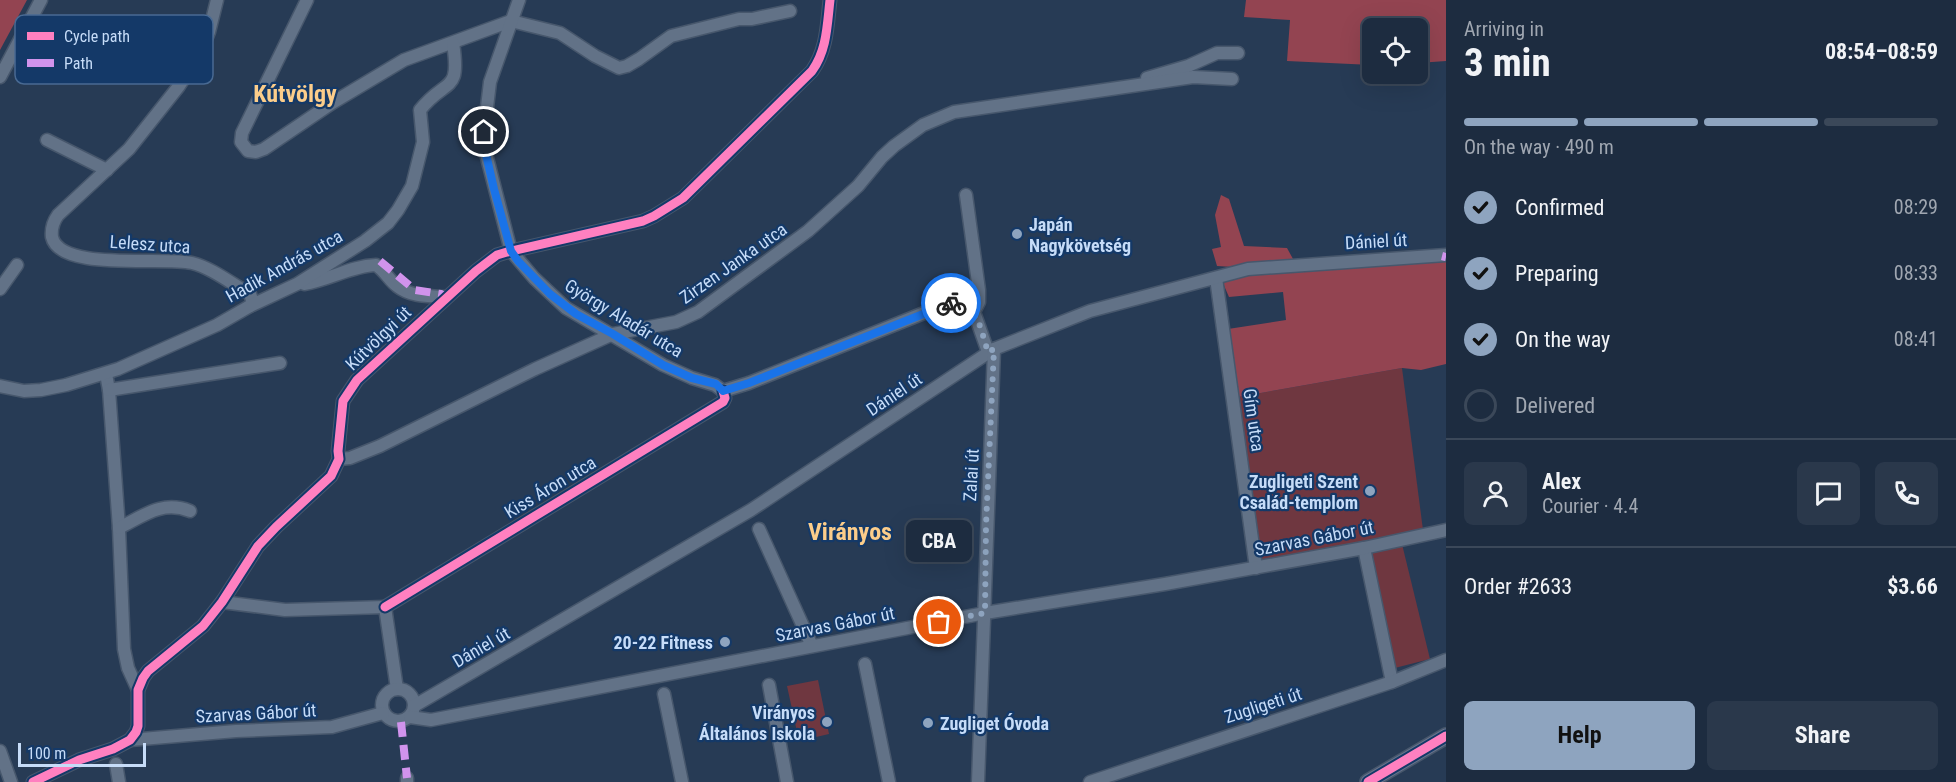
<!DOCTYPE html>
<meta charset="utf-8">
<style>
body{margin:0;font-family:"Roboto Condensed",sans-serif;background:#2a384b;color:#f1f3f6;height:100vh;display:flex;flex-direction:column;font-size:22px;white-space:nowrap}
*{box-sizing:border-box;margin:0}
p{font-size:20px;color:#a0a7b1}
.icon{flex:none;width:33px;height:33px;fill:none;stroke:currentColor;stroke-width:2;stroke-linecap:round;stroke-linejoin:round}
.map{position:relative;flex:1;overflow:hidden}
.details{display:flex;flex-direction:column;background:#1d2c40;width:510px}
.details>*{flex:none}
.fabs{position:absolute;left:1362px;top:18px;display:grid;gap:12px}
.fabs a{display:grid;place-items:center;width:66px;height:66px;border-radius:9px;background:#1d2c40;box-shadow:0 6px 24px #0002,0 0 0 2px #3b4859;font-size:30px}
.scale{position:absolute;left:18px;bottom:15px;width:128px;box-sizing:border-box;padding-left:6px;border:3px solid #c6dcf8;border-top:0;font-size:16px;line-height:21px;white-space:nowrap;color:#c6dcf8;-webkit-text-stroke:4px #143968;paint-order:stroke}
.pin{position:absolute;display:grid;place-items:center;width:51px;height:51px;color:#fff;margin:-26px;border:3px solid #fff;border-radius:50%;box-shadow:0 2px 6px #0007}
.courier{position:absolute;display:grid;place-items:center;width:60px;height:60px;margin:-30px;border:4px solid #1a73e8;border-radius:50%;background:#fff;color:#222;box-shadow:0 2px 8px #0007}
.bubble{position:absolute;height:42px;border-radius:9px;background:#1d2c40;box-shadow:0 6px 24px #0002,0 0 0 2px #3b4859;font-size:20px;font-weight:700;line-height:42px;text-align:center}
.summary em{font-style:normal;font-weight:700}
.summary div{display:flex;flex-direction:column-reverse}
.summary{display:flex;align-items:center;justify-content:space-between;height:102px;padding:0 18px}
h1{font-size:39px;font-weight:700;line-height:45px}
.bar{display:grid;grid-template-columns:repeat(4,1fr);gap:9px 6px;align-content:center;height:72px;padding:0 18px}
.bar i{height:8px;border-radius:4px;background:#3b4859}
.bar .active{background:#8ea4bf}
.bar p{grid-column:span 4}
.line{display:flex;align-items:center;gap:15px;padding:0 18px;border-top:2px solid #3b4859}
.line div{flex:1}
.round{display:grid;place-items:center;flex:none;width:63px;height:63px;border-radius:9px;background:#2a384b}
ol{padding:0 18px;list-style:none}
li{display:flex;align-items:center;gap:18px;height:66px}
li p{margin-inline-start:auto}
li .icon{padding:6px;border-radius:50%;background:#8ea4bf;color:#111;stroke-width:4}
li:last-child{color:#a0a7b1}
li i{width:33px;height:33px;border:3px solid #3b4859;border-radius:50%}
.action{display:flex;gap:12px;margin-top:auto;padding:12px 18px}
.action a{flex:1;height:69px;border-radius:9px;background:#8ea4bf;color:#111;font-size:24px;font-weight:700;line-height:69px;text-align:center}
.action a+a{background:#2a384b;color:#f1f3f6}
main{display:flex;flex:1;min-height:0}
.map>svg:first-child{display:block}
.green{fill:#6f3740}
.forest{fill:#934451}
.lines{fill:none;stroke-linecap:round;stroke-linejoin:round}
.minor-casing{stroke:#47576c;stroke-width:15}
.major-casing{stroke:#47576c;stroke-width:18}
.minor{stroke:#627287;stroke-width:12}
.major{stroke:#69748c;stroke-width:15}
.quiet{stroke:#d193ec;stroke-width:8;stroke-dasharray:15 8;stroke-linecap:butt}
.cycleway-casing{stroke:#143968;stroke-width:13}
.cycleway{stroke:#ff80c0;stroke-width:9}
.done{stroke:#8ea4bf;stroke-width:6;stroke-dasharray:0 10.8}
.route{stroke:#1a73e8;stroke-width:8}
.poi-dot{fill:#8ea4bf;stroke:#143968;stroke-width:2}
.labels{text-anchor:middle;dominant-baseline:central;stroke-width:4.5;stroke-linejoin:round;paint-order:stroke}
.poi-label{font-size:18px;font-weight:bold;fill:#c6dcf8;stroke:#143968;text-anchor:end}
.street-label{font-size:18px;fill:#c6dcf8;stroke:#143968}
.district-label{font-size:24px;font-weight:bold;fill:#fccd8a;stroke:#143968}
.key{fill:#143968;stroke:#496a93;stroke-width:1.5}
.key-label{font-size:16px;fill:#c6dcf8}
</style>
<main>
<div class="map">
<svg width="1446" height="782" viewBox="0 0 1446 782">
<rect width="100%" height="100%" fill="#273b55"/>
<g class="green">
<path d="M 1402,368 L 1423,530 L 1262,561 L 1238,397 Z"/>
<path d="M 1401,540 L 1430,659 L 1391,669 L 1364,548 Z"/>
<path d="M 818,680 L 829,734 L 799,741 L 787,686 Z"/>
</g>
<g class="forest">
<path d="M 0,0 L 27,0 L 0,50 Z"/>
<path d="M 1246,0 L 1446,0 L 1446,61 L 1418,63 L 1418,28 L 1372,28 L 1372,65 L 1287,61 L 1290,20 L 1244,17 Z"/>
<path d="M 1221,195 L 1229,199 L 1244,246 L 1287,248 L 1298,268 L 1446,255 L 1446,364 L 1421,370 L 1402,368 L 1238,397 L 1228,329 L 1286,320 L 1283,292 L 1229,297 L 1222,281 L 1235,276 L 1233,267 L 1217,266 L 1212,249 L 1221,247 L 1215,215 Z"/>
</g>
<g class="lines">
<defs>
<g id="minor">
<path d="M 217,0 L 209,32 L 200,54 L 179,86 L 129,149 L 58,215 C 53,222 51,229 52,237 C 60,272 164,256 192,263 C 212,268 232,284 250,294 L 253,303 L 250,306"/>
<path d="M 307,0 L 242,133 L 241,142 L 248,151 L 256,152 L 264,149 L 332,103 L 404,60 L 511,21 L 560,33 L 595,56 L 619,68 L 627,66 L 639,59 L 671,36 L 739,19 L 752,19 L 790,11"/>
<path d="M 519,0 L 490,82 L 484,132 L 485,150 L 511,251 L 534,278 L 566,308 L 663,365 L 692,378 L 715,385 L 723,391 L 749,383 L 944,305 L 958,303 L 974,312"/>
<path d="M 0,77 L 41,0"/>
<path d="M 1147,78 L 1188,66 L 1217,53 L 1238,53"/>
<path d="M 47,140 L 107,170"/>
<path d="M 966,195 L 979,290 L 979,302 L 974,312 L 988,352"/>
<path d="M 1216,278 L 1256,568"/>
<path d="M 304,284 C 329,280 351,266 376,265 C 385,271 389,280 397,286 C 411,297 428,296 445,297"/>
<path d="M 0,289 L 17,265"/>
<path d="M 106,374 L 109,390 L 119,528 L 124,649 L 128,668 L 138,690"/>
<path d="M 0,386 L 24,391 L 41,390 L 66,385 L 118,369 L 217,325 L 250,306 L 297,284 L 365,241 L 388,223 L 398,210 L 412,186 L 423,142 L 420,110 C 446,77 461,95 453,43"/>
<path d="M 109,390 L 280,363"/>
<path d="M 339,459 L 350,458 L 380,446 L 535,369 L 613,334 L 676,322 L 698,312 L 808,231 L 858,186 L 882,157 L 894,146 L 923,125 L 954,112 L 1193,77 L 1232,79"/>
<path d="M 119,528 C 143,516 162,500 190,511"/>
<path d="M 759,529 L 812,646"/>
<path d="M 1364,548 L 1392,682"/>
<path d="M 222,602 L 285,610 L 385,607"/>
<path d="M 385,607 L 723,402 L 725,398 L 723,391"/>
<path d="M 385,607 L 397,689"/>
<path d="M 865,664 L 889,782"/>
<path d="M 769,685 L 787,782"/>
<circle cx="398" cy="705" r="16"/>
<path d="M 664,694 L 682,782"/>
<path d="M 414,706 L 751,510 L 994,349 L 1090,311 L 1248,269 L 1446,255"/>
<path d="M 410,717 L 431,720 L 985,613 L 1165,584 L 1364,548 L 1446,530"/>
<path d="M 130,740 L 236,731 L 332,727 L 383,713"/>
<path d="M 0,751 L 11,782"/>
<path d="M 116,764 L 119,782"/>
<path d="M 407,778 L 407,782"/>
<path d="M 33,782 L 79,760 L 113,749 L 130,740 L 136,732 L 138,726 L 138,690 L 143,678 L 148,671 L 203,626 L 222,602 L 258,546 L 276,527 L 331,476 L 339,459 L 338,451 L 343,401 L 357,380 L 476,271 L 497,255 L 507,252 L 643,221 L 654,216 L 683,198 L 812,71 C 827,50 827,26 830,0"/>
<path d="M 978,782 L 994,349"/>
<path d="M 1090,782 L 1392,682 L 1446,660"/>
</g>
<path id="major" d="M 1368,782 L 1446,736"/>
</defs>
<use href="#minor" class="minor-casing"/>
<use href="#major" class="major-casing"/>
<use href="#minor" class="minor"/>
<use href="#major" class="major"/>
<g class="quiet">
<path d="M 1442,256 L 1446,257"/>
<path d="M 380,261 L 415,290 L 441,294 L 445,297"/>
<path d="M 401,722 L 407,778"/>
</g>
<defs>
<g id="cycleway">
<path d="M 385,607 L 723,402 L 725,398 L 723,391"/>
<path d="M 33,782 L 79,760 L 113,749 L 130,740 L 136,732 L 138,726 L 138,690 L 143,678 L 148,671 L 203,626 L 222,602 L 258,546 L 276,527 L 331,476 L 339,459 L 338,451 L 343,401 L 357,380 L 476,271 L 497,255 L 507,252 L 643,221 L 654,216 L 683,198 L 812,71 C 827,50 827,26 830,0"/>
<path d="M 1368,782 L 1446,736"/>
</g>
</defs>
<use href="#cycleway" class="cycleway-casing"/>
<use href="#cycleway" class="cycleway"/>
</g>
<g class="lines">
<path class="done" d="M 939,622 L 985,613 L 986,525 L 994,349 L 988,352 C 981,332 978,301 951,303"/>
<path class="route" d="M 484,132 L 485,150 L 494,189 L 511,251 L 518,261 L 550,294 L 576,314 L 613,334 L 663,365 L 692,378 L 716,384 L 723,391 L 749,383 L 951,303"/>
</g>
<g class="poi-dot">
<circle cx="1017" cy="234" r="6"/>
<circle cx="1370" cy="491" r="6"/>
<circle cx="725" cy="642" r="6"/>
<circle cx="827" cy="722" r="6"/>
<circle cx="928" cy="723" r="6"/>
</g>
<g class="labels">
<g class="poi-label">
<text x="1029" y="224" text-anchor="start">Japán<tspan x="1029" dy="21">Nagykövetség</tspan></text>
<text x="1358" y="481">Zugligeti Szent<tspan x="1358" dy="21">Család-templom</tspan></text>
<text x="713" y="642">20-22 Fitness</text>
<text x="815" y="712">Virányos<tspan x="815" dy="21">Általános Iskola</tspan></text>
<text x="940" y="723" text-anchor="start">Zugliget Óvoda</text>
</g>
<g class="street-label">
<text transform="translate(1376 241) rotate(-3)">Dániel út</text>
<text transform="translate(150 244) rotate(4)">Lelesz utca</text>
<text transform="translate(733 263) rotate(-35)">Zirzen Janka utca</text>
<text transform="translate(284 266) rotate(-29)">Hadik András utca</text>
<text transform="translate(624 318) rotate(31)">György Aladár utca</text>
<text transform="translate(378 338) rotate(-44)">Kútvölgyi út</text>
<text transform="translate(894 394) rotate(-34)">Dániel út</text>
<text transform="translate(1254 420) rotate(82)">Gím utca</text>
<text transform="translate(971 475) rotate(-87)">Zalai út</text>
<text transform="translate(550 487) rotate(-31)">Kiss Áron utca</text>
<text transform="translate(1314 538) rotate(-11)">Szarvas Gábor út</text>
<text transform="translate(835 624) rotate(-11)">Szarvas Gábor út</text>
<text transform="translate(481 647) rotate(-30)">Dániel út</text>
<text transform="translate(1263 705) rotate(-18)">Zugligeti út</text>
<text transform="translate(256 713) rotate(-3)">Szarvas Gábor út</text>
</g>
<g class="district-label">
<text x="295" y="94">Kútvölgy</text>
<text x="850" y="532">Virányos</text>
</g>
</g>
<rect x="15" y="15" width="198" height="69" rx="9" class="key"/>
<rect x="27" y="32" width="27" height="8" fill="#ff80c0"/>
<rect x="27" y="59" width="27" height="8" fill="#d193ec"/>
<g class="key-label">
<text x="64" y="42">Cycle path</text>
<text x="64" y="69">Path</text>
</g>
</svg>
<div class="fabs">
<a><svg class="icon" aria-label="locate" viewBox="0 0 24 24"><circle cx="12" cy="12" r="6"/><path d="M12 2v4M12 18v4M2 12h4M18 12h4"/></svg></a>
</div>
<div class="scale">100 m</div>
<div class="pin" style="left:939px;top:622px;background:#ea580c"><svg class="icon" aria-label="bag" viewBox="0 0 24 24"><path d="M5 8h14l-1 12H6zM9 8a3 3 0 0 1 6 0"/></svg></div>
<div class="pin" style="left:484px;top:132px;background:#1f2937"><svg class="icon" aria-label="home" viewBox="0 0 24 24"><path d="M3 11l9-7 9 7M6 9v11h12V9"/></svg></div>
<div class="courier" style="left:951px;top:303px"><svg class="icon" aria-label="bike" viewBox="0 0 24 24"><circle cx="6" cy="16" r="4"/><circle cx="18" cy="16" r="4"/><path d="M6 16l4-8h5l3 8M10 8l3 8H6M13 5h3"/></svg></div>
<div class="bubble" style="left:906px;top:520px;width:66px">CBA</div>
</div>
<section class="details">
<div class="summary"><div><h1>3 min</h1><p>Arriving in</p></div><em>08:54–08:59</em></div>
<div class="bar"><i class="active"></i><i class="active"></i><i class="active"></i><i></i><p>On the way · 490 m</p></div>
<ol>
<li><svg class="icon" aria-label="check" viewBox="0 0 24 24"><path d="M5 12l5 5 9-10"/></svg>Confirmed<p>08:29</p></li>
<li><svg class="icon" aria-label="check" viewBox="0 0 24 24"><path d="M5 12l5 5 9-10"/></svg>Preparing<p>08:33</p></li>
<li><svg class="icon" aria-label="check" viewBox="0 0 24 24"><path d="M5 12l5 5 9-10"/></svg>On the way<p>08:41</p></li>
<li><i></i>Delivered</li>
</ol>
<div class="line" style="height:108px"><a class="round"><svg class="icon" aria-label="person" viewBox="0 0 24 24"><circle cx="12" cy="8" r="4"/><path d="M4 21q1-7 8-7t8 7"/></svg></a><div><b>Alex</b><p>Courier · 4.4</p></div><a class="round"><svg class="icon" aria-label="chat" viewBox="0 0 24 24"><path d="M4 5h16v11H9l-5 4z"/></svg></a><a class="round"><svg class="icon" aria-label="phone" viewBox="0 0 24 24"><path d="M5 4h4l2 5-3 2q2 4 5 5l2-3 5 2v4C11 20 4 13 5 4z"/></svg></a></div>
<div class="line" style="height:78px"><div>Order #2633</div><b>$3.66</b></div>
<div class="action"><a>Help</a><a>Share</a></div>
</section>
</main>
